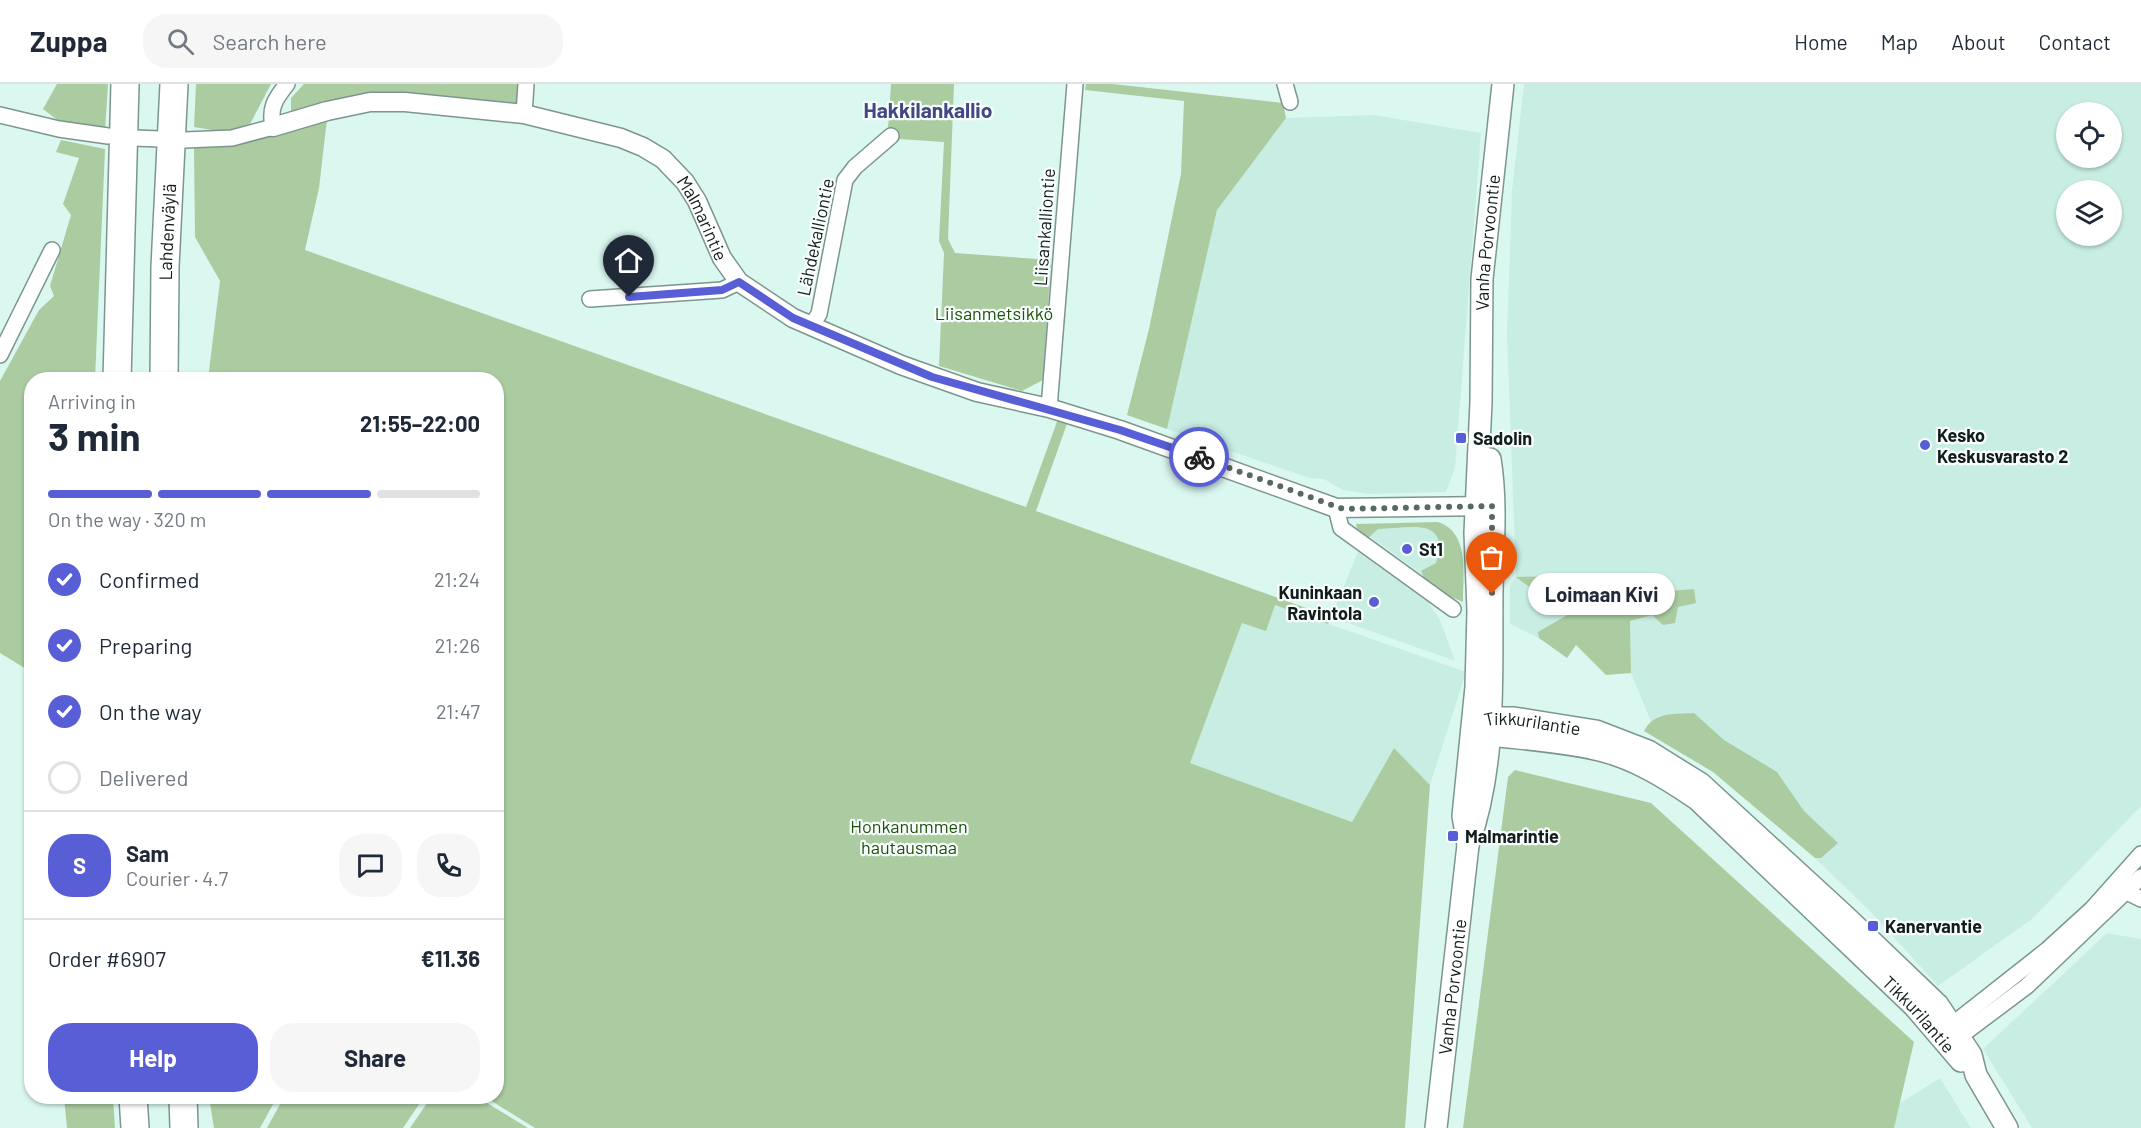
<!DOCTYPE html>
<meta charset="utf-8">
<style>
body{margin:0;font-family:Barlow,sans-serif;background:#f6f6f7;color:#1f2937;height:100vh;display:flex;flex-direction:column;font-size:22px;white-space:nowrap}
*{box-sizing:border-box;margin:0}
p{font-size:20px;color:#747a83}
.icon{flex:none;width:33px;height:33px;fill:none;stroke:currentColor;stroke-width:2;stroke-linecap:round;stroke-linejoin:round}
.map{position:relative;flex:1;overflow:hidden}
.drawer{position:absolute;left:24px;top:288px;width:480px;height:732px;display:flex;flex-direction:column;background:#fff;border-radius:24px;box-shadow:0 2px 4px #0004}
.drawer>*{flex:none}
.controls{position:absolute;left:2056px;top:18px;display:grid;gap:12px}
.controls a{display:grid;place-items:center;width:66px;height:66px;border-radius:50%;background:#fff;box-shadow:0 2px 4px #0004;font-size:30px}
.pin{position:absolute;display:grid;place-items:center;width:51px;height:51px;color:#fff;margin:-62px -26px;border-radius:50% 50% 50% 0;rotate:-45deg;box-shadow:0 0 6px #0007}
.pin .icon{rotate:45deg}
.courier{position:absolute;display:grid;place-items:center;width:60px;height:60px;margin:-30px;border:4px solid #585ed5;border-radius:50%;background:#fff;color:#222;box-shadow:0 2px 8px #0007}
.bubble{position:absolute;height:42px;border-radius:21px;background:#fff;box-shadow:0 2px 4px #0004;font-size:20px;font-weight:700;line-height:42px;text-align:center}
.summary em{font-style:normal;font-weight:700}
.summary div{display:flex;flex-direction:column-reverse}
.summary{display:flex;align-items:center;justify-content:space-between;height:102px;padding:0 24px}
h1{font-size:39px;font-weight:700;line-height:45px}
.bar{display:grid;grid-template-columns:repeat(4,1fr);gap:9px 6px;align-content:center;height:72px;padding:0 24px}
.bar i{height:8px;border-radius:4px;background:#e0e1e3}
.bar .on{background:#585ed5}
.bar p{grid-column:span 4}
.line{display:flex;align-items:center;gap:15px;padding:0 24px;border-top:2px solid #e0e1e3}
.line div{flex:1}
.round{display:grid;place-items:center;flex:none;width:63px;height:63px;border-radius:24px;background:#f6f6f7}
ol{padding:0 24px;list-style:none}
li{display:flex;align-items:center;gap:18px;height:66px}
li p{margin-inline-start:auto}
li .icon{padding:6px;border-radius:50%;background:#585ed5;color:#fff;stroke-width:4}
li:last-child{color:#747a83}
li i{width:33px;height:33px;border:3px solid #e0e1e3;border-radius:50%}
.cta{display:flex;gap:12px;margin-top:auto;padding:12px 24px}
.cta a{flex:1;height:69px;border-radius:24px;background:#585ed5;color:#fff;font-size:24px;font-weight:700;line-height:69px;text-align:center}
.cta a+a{background:#f6f6f7;color:#1f2937}
header{display:flex;align-items:center;gap:36px;box-sizing:border-box;height:84px;padding:0 30px;background:#fff;border-bottom:2px solid #e0e1e3}
header strong{font-size:28px}
nav{display:flex;gap:33px;margin-inline-start:auto;font-size:21px}
.search{width:420px;height:54px;background:#f6f6f7;display:flex;align-items:center;gap:15px;box-sizing:border-box;padding:0 21px;border-radius:24px;color:#747a83;font-size:22px}
.map>svg:first-child{display:block}
.built{fill:#c8eee4;fill-rule:evenodd}
.green{fill:#aacca0}
.lines{fill:none;stroke-linecap:round;stroke-linejoin:round}
.minor-casing{stroke:#7c968f;stroke-width:18}
.tertiary-casing{stroke:#7c968f;stroke-width:21}
.secondary-casing{stroke:#7c968f;stroke-width:24}
.motorway-casing{stroke:#7c968f;stroke-width:30}
.minor{stroke:#fff;stroke-width:15}
.tertiary{stroke:#fff;stroke-width:18}
.secondary{stroke:#fff;stroke-width:21}
.motorway{stroke:#fff;stroke-width:27}
.done{stroke:#586965;stroke-width:6;stroke-dasharray:0 10.8}
.route{stroke:#585ed5;stroke-width:8}
.poi-dot{fill:#585ed5;stroke:#f9fffe;stroke-width:2}
.labels{text-anchor:middle;dominant-baseline:central;stroke-width:4.5;stroke-linejoin:round;paint-order:stroke}
.street-label{font-size:18px;fill:#121c1a;stroke:#f9fffe}
.park-label{font-size:18px;fill:#1d5106;stroke:#f9fffe}
.poi-label{font-size:18px;font-weight:bold;fill:#121c1a;stroke:#f9fffe;text-anchor:start}
.quarter-label{font-size:21px;font-weight:bold;fill:#414884;stroke:#f9fffe}
</style>
<header>
<strong>Zuppa</strong>
<div class="search"><svg class="icon" aria-label="search" viewBox="0 0 24 24"><circle cx="10" cy="10" r="6"/><path d="M15 15l6 6"/></svg>Search here</div>
<nav><a>Home</a><a>Map</a><a>About</a><a>Contact</a></nav>
</header>
<div class="map">
<svg width="2141" height="1044" viewBox="0 0 2141 1044">
<rect width="100%" height="100%" fill="#dbf8f0"/>
<g class="built">
<path d="M 1524,0 L 2141,0 L 2141,722 L 2032,835 L 1938,902 L 1871,828 L 1766,727 L 1695,668 L 1654,645 L 1631,589 L 1630,537 L 1678,523 L 1694,505 L 1611,511 L 1577,492 L 1533,506 L 1567,505 L 1574,527 L 1538,548 L 1539,554 L 1510,540 L 1510,501 L 1516,493 L 1507,251 L 1512,106 ZM 2067,28 L 2112,28 L 2112,74 L 2067,74 ZM 2067,106 L 2112,106 L 2112,152 L 2067,152 Z"/>
<path d="M 1374,31 L 1481,49 L 1455,384 L 1446,408 L 1368,410 L 1343,406 L 1324,395 L 1309,394 L 1167,345 L 1217,126 L 1286,34 Z"/>
<path d="M 1438,440 L 1449,447 L 1431,497 L 1365,449 L 1367,443 Z"/>
<path d="M 1358,468 L 1428,518 L 1440,536 L 1455,577 L 1331,533 Z"/>
<path d="M 1275,521 L 1466,588 L 1430,701 L 1394,664 L 1352,738 L 1190,679 L 1242,539 Z"/>
<path d="M 2107,849 L 2141,855 L 2141,1044 L 2032,1044 L 1983,965 Z"/>
<path d="M 1940,994 L 1971,1044 L 1894,1044 L 1897,1021 Z"/>
</g>
<g class="green">
<path d="M 57,0 L 108,0 L 105,47 L 64,41 L 43,25 Z"/>
<path d="M 196,0 L 271,0 L 249,42 L 224,48 L 194,43 Z"/>
<path d="M 304,0 L 522,0 L 520,21 L 399,10 L 291,31 L 291,14 Z"/>
<path d="M 891,0 L 954,0 L 948,155 L 955,169 L 1051,176 L 1043,296 L 1022,307 L 939,282 L 944,169 L 939,157 L 944,58 L 899,55 L 888,45 Z"/>
<path d="M 1086,0 L 1113,0 L 1283,19 L 1286,34 L 1217,126 L 1167,345 L 1127,331 L 1149,245 L 1181,90 L 1184,17 L 1085,6 Z"/>
<path d="M 327,35 L 319,104 L 305,166 L 1026,423 L 1058,335 L 1068,337 L 1036,427 L 1331,533 L 1328,540 L 1275,521 L 1266,547 L 1242,539 L 1190,679 L 1352,738 L 1394,664 L 1430,701 L 1405,1044 L 535,1044 L 485,1013 L 496,1012 L 496,296 L 208,295 L 220,197 L 195,153 L 194,64 L 249,56 Z"/>
<path d="M 61,56 L 105,65 L 95,295 L 32,296 L 31,588 L 0,569 L 0,297 L 39,226 L 54,212 L 50,202 L 71,131 L 63,120 L 79,74 L 56,68 Z"/>
<path d="M 1438,438 C 1470,448 1463,491 1463,518 L 1428,503 L 1421,487 L 1436,479 C 1451,432 1409,444 1378,445 L 1368,454 L 1357,445 L 1356,440 Z"/>
<path d="M 1577,492 L 1611,511 L 1694,505 L 1696,519 L 1678,523 L 1675,539 L 1663,541 L 1652,531 L 1630,537 L 1631,589 L 1606,591 L 1576,561 L 1567,574 L 1539,554 L 1538,548 L 1574,527 L 1567,506 L 1533,506 L 1516,493 Z"/>
<path d="M 1694,629 L 1724,656 L 1777,688 L 1804,727 L 1838,759 L 1821,774 L 1815,774 L 1713,688 L 1644,647 C 1654,628 1674,630 1694,629 Z"/>
<path d="M 1515,686 L 1651,719 L 1914,958 L 1894,1044 L 1463,1044 L 1508,693 Z"/>
<path d="M 432,1012 L 477,1013 L 528,1044 L 410,1044 Z"/>
<path d="M 64,1013 L 113,1013 L 115,1044 L 67,1044 Z"/>
<path d="M 209,1013 L 209,1012 L 277,1013 L 260,1044 L 214,1044 Z"/>
<path d="M 284,1013 L 284,1012 L 424,1013 L 403,1044 L 267,1044 Z"/>
</g>
<g class="lines">
<defs>
<g id="minor">
<path d="M 1285,0 L 1290,18"/>
<path d="M 524,30 L 526,0"/>
<path d="M 0,31 L 59,45 L 108,52"/>
<path d="M 134,54 L 161,55"/>
<path d="M 185,56 L 232,54 L 273,43 C 269,24 275,15 287,0"/>
<path d="M 590,215 L 722,206 L 739,198"/>
<path d="M 811,242 L 819,230 L 845,96 L 855,83 L 891,52"/>
<path d="M 0,271 L 52,166"/>
<path d="M 1049,324 L 1075,0"/>
<path d="M 1336,424 L 1341,444 L 1453,525"/>
<path d="M 2119,804 L 2141,815"/>
<path d="M 1947,950 L 1953,940 L 2047,866 L 2092,825 L 2141,770"/>
<path d="M 1950,954 L 1959,953 L 2027,902 L 2141,793"/>
</g>
<g id="tertiary">
<path id="s1" d="M 273,43 L 327,27 L 370,18 L 405,18 L 524,30 L 621,54 L 643,63 L 663,75 L 685,98 L 697,117 L 722,174 L 739,198 L 793,234 L 901,281 L 977,308 L 1049,324 L 1120,346 L 1336,424 L 1491,422"/>
</g>
<g id="secondary">
<path id="s2" d="M 1479,637 L 1492,634 L 1514,634 L 1596,647 L 1648,667 L 1701,700 L 1845,832 L 1938,921 L 1971,971 L 1976,991 L 2007,1044"/>
<path id="s3" d="M 1478,643 L 1490,651 C 1524,655 1561,657 1595,665 C 1633,673 1666,694 1697,715 L 1914,922 L 1961,977"/>
<path id="s4" d="M 1468,761 L 1463,732 L 1476,603 L 1478,527 L 1475,449 L 1481,318 L 1482,195 L 1503,0"/>
<path id="s5" d="M 1436,1044 L 1468,761 C 1497,680 1491,592 1492,507 C 1493,464 1497,418 1490,375"/>
</g>
<g id="motorway">
<path d="M 117,296 L 125,0"/>
<path id="s6" d="M 164,296 L 165,183 L 174,0"/>
<path d="M 133,1012 L 135,1044"/>
<path d="M 183,1012 L 184,1044"/>
</g>
</defs>
<use href="#minor" class="minor-casing"/>
<use href="#tertiary" class="tertiary-casing"/>
<use href="#secondary" class="secondary-casing"/>
<use href="#motorway" class="motorway-casing"/>
<use href="#minor" class="minor"/>
<use href="#tertiary" class="tertiary"/>
<use href="#secondary" class="secondary"/>
<use href="#motorway" class="motorway"/>
</g>
<g class="lines">
<path class="done" d="M 1199,373 L 1343,425 L 1492,422 L 1492,510"/>
<path class="route" d="M 629,213 L 722,206 L 739,198 L 793,234 L 932,293 L 1120,346 L 1199,373"/>
</g>
<g class="poi-dot">
<rect x="1455" y="348" width="12" height="12" rx="3"/>
<circle cx="1925" cy="361" r="6"/>
<circle cx="1407" cy="465" r="6"/>
<circle cx="1374" cy="518" r="6"/>
<rect x="1447" y="746" width="12" height="12" rx="3"/>
<rect x="1867" y="836" width="12" height="12" rx="3"/>
</g>
<g class="labels">
<g class="street-label">
<text stroke="none"><textPath href="#s1" startOffset="474">Malmarintie</textPath></text>
<text transform="translate(1044 143) rotate(-86)">Liisankalliontie</text>
<text stroke="none"><textPath href="#s6" startOffset="148">Lahdenväylä</textPath></text>
<text transform="translate(815 153) rotate(-78)">Lähdekalliontie</text>
<text stroke="none"><textPath href="#s4" startOffset="604">Vanha Porvoontie</textPath></text>
<text stroke="none"><textPath href="#s2" startOffset="54">Tikkurilantie</textPath></text>
<text stroke="none"><textPath href="#s5" startOffset="142">Vanha Porvoontie</textPath></text>
<text stroke="none"><textPath href="#s3" startOffset="544">Tikkurilantie</textPath></text>
</g>
<g class="park-label">
<text x="994" y="229">Liisanmetsikkö</text>
<text x="909" y="742">Honkanummen<tspan x="909" dy="21">hautausmaa</tspan></text>
</g>
<g class="poi-label">
<text x="1937" y="351">Kesko<tspan x="1937" dy="21">Keskusvarasto 2</tspan></text>
<text x="1473" y="354">Sadolin</text>
<text x="1419" y="465">St1</text>
<text x="1362" y="508" text-anchor="end">Kuninkaan<tspan x="1362" dy="21">Ravintola</tspan></text>
<text x="1465" y="752">Malmarintie</text>
<text x="1885" y="842">Kanervantie</text>
</g>
<g class="quarter-label">
<text x="928" y="25">Hakkilankallio</text>
</g>
</g>
</svg>
<div class="controls">
<a><svg class="icon" aria-label="locate" viewBox="0 0 24 24"><circle cx="12" cy="12" r="6"/><path d="M12 2v4M12 18v4M2 12h4M18 12h4"/></svg></a>
<a><svg class="icon" aria-label="layers" viewBox="0 0 24 24"><path d="M12 4l9 5-9 5-9-5zM3 14l9 5 9-5"/></svg></a>
</div>
<div class="pin" style="left:1492px;top:510px;background:#ea580c"><svg class="icon" aria-label="bag" viewBox="0 0 24 24"><path d="M5 8h14l-1 12H6zM9 8a3 3 0 0 1 6 0"/></svg></div>
<div class="pin" style="left:629px;top:213px;background:#1f2937"><svg class="icon" aria-label="home" viewBox="0 0 24 24"><path d="M3 11l9-7 9 7M6 9v11h12V9"/></svg></div>
<div class="courier" style="left:1199px;top:373px"><svg class="icon" aria-label="bike" viewBox="0 0 24 24"><circle cx="6" cy="16" r="4"/><circle cx="18" cy="16" r="4"/><path d="M6 16l4-8h5l3 8M10 8l3 8H6M13 5h3"/></svg></div>
<div class="bubble" style="left:1528px;top:489px;width:147px">Loimaan Kivi</div>
<section class="drawer">
<div class="summary"><div><h1>3 min</h1><p>Arriving in</p></div><em>21:55–22:00</em></div>
<div class="bar"><i class="on"></i><i class="on"></i><i class="on"></i><i></i><p>On the way · 320 m</p></div>
<ol>
<li><svg class="icon" aria-label="check" viewBox="0 0 24 24"><path d="M5 12l5 5 9-10"/></svg>Confirmed<p>21:24</p></li>
<li><svg class="icon" aria-label="check" viewBox="0 0 24 24"><path d="M5 12l5 5 9-10"/></svg>Preparing<p>21:26</p></li>
<li><svg class="icon" aria-label="check" viewBox="0 0 24 24"><path d="M5 12l5 5 9-10"/></svg>On the way<p>21:47</p></li>
<li><i></i>Delivered</li>
</ol>
<div class="line" style="height:108px"><b class="round" style="background:#585ed5;color:#fff">S</b><div><b>Sam</b><p>Courier · 4.7</p></div><a class="round"><svg class="icon" aria-label="chat" viewBox="0 0 24 24"><path d="M4 5h16v11H9l-5 4z"/></svg></a><a class="round"><svg class="icon" aria-label="phone" viewBox="0 0 24 24"><path d="M5 4h4l2 5-3 2q2 4 5 5l2-3 5 2v4C11 20 4 13 5 4z"/></svg></a></div>
<div class="line" style="height:78px"><div>Order #6907</div><b>€11.36</b></div>
<div class="cta"><a>Help</a><a>Share</a></div>
</section>
</div>
